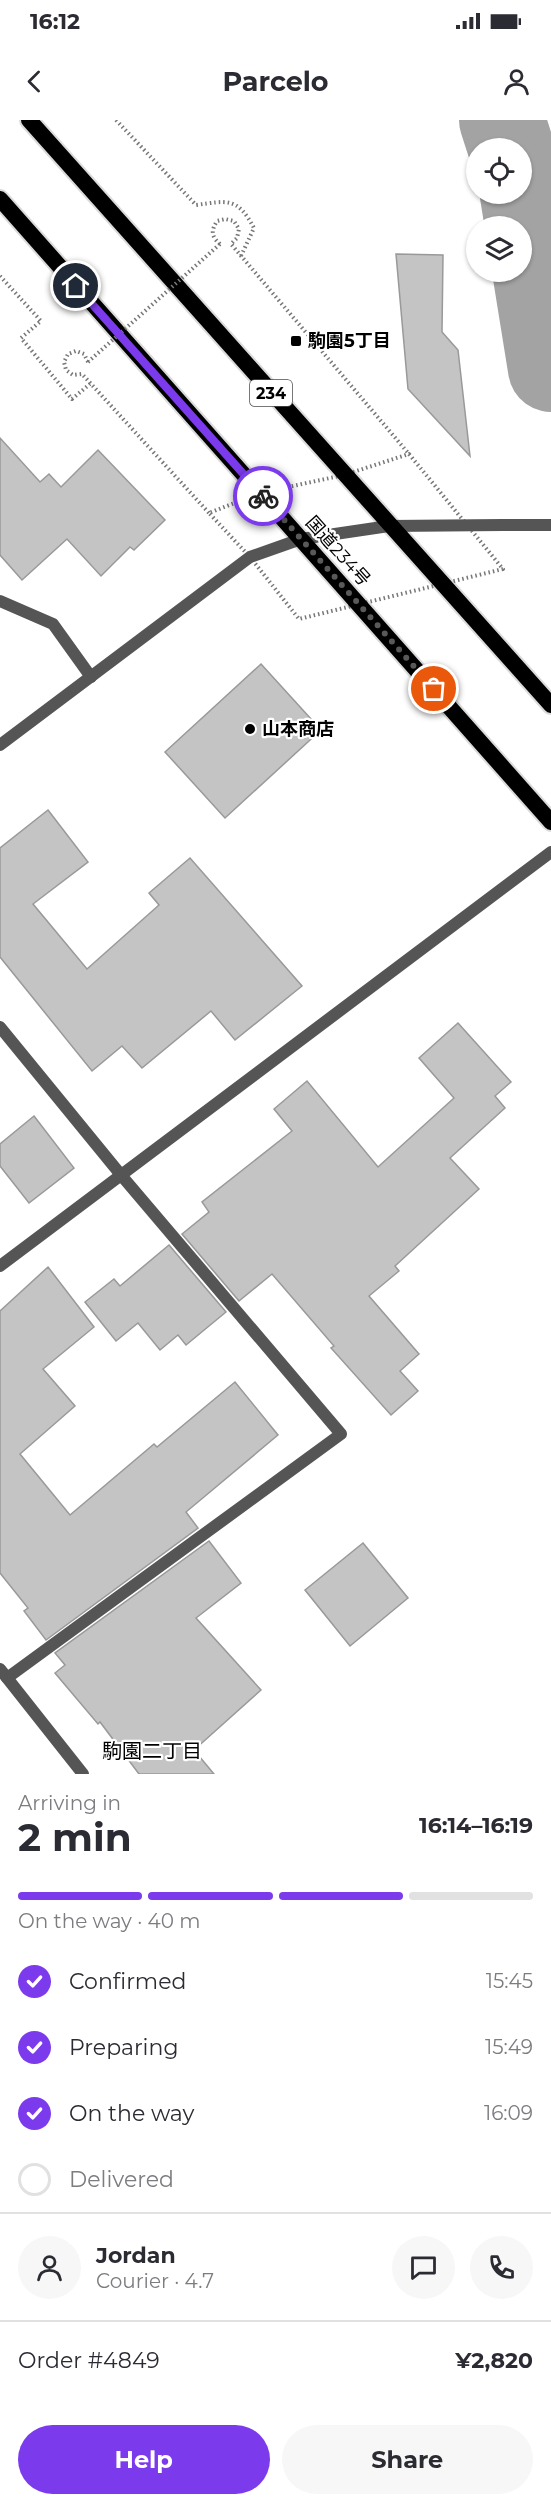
<!DOCTYPE html>
<meta charset="utf-8">
<style>
body{margin:0;font-family:Montserrat,"Noto Sans JP",sans-serif;background:#f7f7f7;color:#2b2b33;height:100vh;display:flex;flex-direction:column;font-size:22px;white-space:nowrap}
*{box-sizing:border-box;margin:0}
p{font-size:20px;color:#7c7c81}
.icon{flex:none;width:33px;height:33px;fill:none;stroke:currentColor;stroke-width:2;stroke-linecap:round;stroke-linejoin:round}
.map{position:relative;height:1654px;overflow:hidden}
.panel{display:flex;flex-direction:column;background:#fff;flex:1}
.panel>*{flex:none}
.tools{position:absolute;left:466px;top:18px;display:grid;gap:12px}
.tools a{display:grid;place-items:center;width:66px;height:66px;border-radius:50%;background:#fff;box-shadow:0 2px 4px #0004;font-size:30px}
.pin{position:absolute;display:grid;place-items:center;width:51px;height:51px;color:#fff;margin:-26px;border:3px solid #fff;border-radius:50%;box-shadow:0 2px 6px #0007}
.courier{position:absolute;display:grid;place-items:center;width:60px;height:60px;margin:-30px;border:4px solid #7c3aed;border-radius:50%;background:#fff;color:#222;box-shadow:0 2px 8px #0007}
.head em{font-style:normal;font-weight:700}
.head div{display:flex;flex-direction:column-reverse}
.head{display:flex;align-items:center;justify-content:space-between;height:102px;padding:0 18px}
h1{font-size:39px;font-weight:700;line-height:45px}
.bar{display:grid;grid-template-columns:repeat(4,1fr);gap:9px 6px;align-content:center;height:72px;padding:0 18px}
.bar i{height:8px;border-radius:4px;background:#e1e1e2}
.bar .active{background:#7c3aed}
.bar p{grid-column:span 4}
.line{display:flex;align-items:center;gap:15px;padding:0 18px;border-top:2px solid #e1e1e2}
.line div{flex:1}
.round{display:grid;place-items:center;flex:none;width:63px;height:63px;border-radius:32px;background:#f7f7f7}
ol{padding:0 18px;list-style:none}
li{display:flex;align-items:center;gap:18px;height:66px}
li p{margin-inline-start:auto}
li .icon{padding:6px;border-radius:50%;background:#7c3aed;color:#fff;stroke-width:4}
li:last-child{color:#7c7c81}
li i{width:33px;height:33px;border:3px solid #e1e1e2;border-radius:50%}
.action{display:flex;gap:12px;margin-top:auto;padding:12px 18px}
.action a{flex:1;height:69px;border-radius:36px;background:#7c3aed;color:#fff;font-size:24px;font-weight:700;line-height:69px;text-align:center}
.action a+a{background:#f7f7f7;color:#2b2b33}
.status{display:flex;justify-content:space-between;align-items:center;height:42px;padding:0 30px;background:#fff;direction:ltr}
.status svg{height:16px;fill:currentColor}
header{display:flex;justify-content:space-between;align-items:center;height:78px;padding:0 18px;background:#fff;font-size:27px;font-weight:700}
.map>svg:first-child{display:block}
.lines{fill:none;stroke-linecap:round;stroke-linejoin:round}
.river{stroke:#a3a3a3;stroke-width:86}
.building{fill:#c4c4c4;stroke:#999;stroke-width:1.5}
.trunk-casing{stroke:#dbdbdb;stroke-width:20}
.path{stroke:#777;stroke-width:4;stroke-dasharray:1.5 3;stroke-linecap:butt}
.minor{stroke:#555;stroke-width:12}
.tertiary{stroke:#555;stroke-width:12}
.trunk{stroke:#000;stroke-width:16}
.path-bridge{stroke:#777;stroke-width:4;stroke-dasharray:1.5 3;stroke-linecap:butt}
.done{stroke:#595959;stroke-width:6;stroke-dasharray:0 10.8}
.route{stroke:#7c3aed;stroke-width:8}
.poi-dot{fill:#000;stroke:#fff;stroke-width:2}
.labels{text-anchor:middle;dominant-baseline:central;stroke-width:4.5;stroke-linejoin:round;paint-order:stroke}
.shield{fill:#fff;stroke:#4c4c4c;stroke-width:1.5}
.shield-label{font-size:16px;font-weight:bold;fill:#000}
.poi-label{font-size:18px;font-weight:bold;fill:#000;stroke:#fff;text-anchor:start}
.street-label{font-size:18px;fill:#000;stroke:#fff}
.neighbourhood-label{font-size:20px;fill:#000;stroke:#fff}
</style>
<div class="status"><b>16:12</b><svg viewBox="0 0 49 12"><path d="M0 12V9h3v3zM5 12V6h3v6zM10 12V3h3v9zM15 12V0h3v12zM26 1h20v11H26zM47 4h2v5h-2z"/></svg></div>
<header><svg class="icon" aria-label="back" viewBox="0 0 24 24"><path d="M15 5l-7 7 7 7"/></svg>Parcelo<svg class="icon" aria-label="person" viewBox="0 0 24 24"><circle cx="12" cy="8" r="4"/><path d="M4 21q1-7 8-7t8 7"/></svg></header>
<div class="map">
<svg width="551" height="1654" viewBox="0 0 551 1654">
<rect width="100%" height="100%" fill="#fff"/>
<g class="lines">
<g class="river">
<path d="M 502,0 L 511,28"/>
<path d="M 522,69 L 551,249"/>
</g>
</g>
<g class="building">
<path d="M 396,134 L 443,135 L 442,212 L 458,230 L 470,336 L 408,269 Z"/>
<path d="M 0,318 L 40,362 L 49,354 L 61,367 L 98,330 L 165,400 L 134,430 L 130,427 L 101,456 L 67,419 L 22,460 L 0,435 Z"/>
<path d="M 261,544 L 321,610 L 225,698 L 165,632 Z"/>
<path d="M 48,690 L 88,742 L 33,784 L 87,849 L 159,785 L 149,773 L 190,738 L 302,866 L 235,920 L 211,891 L 142,948 L 122,926 L 92,951 L 0,837 L 0,728 Z"/>
<path d="M 458,903 L 511,962 L 495,976 L 505,988 L 450,1038 L 479,1069 L 395,1146 L 399,1151 L 369,1176 L 419,1234 L 400,1251 L 418,1271 L 391,1295 L 331,1228 L 334,1226 L 272,1154 L 239,1181 L 182,1114 L 209,1092 L 202,1082 L 292,1011 L 274,989 L 307,961 L 378,1047 L 454,978 L 419,938 Z"/>
<path d="M 34,996 L 74,1048 L 29,1083 L 0,1046 L 0,1024 Z"/>
<path d="M 169,1125 L 226,1192 L 186,1225 L 178,1215 L 160,1230 L 138,1203 L 116,1221 L 85,1182 L 114,1159 L 120,1166 Z"/>
<path d="M 48,1147 L 94,1207 L 43,1249 L 75,1286 L 20,1334 L 70,1395 L 154,1324 L 157,1327 L 235,1262 L 278,1315 L 186,1392 L 198,1408 L 46,1520 L 24,1491 L 28,1488 L 0,1453 L 0,1191 Z"/>
<path d="M 209,1421 L 241,1463 L 196,1498 L 261,1570 L 194,1630 L 214,1654 L 139,1654 L 100,1602 L 98,1604 L 55,1553 L 65,1545 L 55,1533 Z"/>
<path d="M 363,1423 L 408,1478 L 350,1526 L 305,1470 Z"/>
</g>
<g class="lines">
<defs>
<g id="trunk">
<path d="M 29,0 L 551,585"/>
<path d="M 0,79 L 551,702"/>
</g>
</defs>
<use href="#trunk" class="trunk-casing"/>
<g class="path">
<path d="M 116,0 L 196,85 C 227,81 237,76 254,108 L 241,136"/>
<path d="M 220,124 C 211,116 211,111 217,101 L 225,99 L 234,101 L 239,109 L 237,118 L 231,124 L 409,334"/>
<path d="M 0,156 L 41,201 L 21,218 L 72,279 L 90,264"/>
<path d="M 88,242 L 84,234 L 76,231 L 68,234 L 64,242 L 66,250 L 73,255 L 82,254 L 209,393"/>
<path d="M 409,334 L 503,449 L 299,499 L 250,437 L 209,393 L 260,373 L 344,355 Z"/>
</g>
<g class="minor">
<path d="M 503,405 L 551,405"/>
<path d="M 0,481 L 53,504 L 91,557"/>
<path d="M 0,907 L 121,1055 L 341,1314 L 7,1558"/>
<path d="M 0,1146 L 551,732"/>
<path d="M 0,1549 L 83,1654"/>
</g>
<path class="tertiary" d="M 0,625 L 250,437 L 301,419 L 389,406 L 503,405"/>
<use href="#trunk" class="trunk"/>
<path class="path-bridge" d="M 88,242 L 220,124"/>
</g>
<g class="lines">
<path class="done" d="M 263,376 L 434,569"/>
<path class="route" d="M 76,166 L 263,376"/>
</g>
<g class="poi-dot">
<rect x="290" y="215" width="12" height="12" rx="3"/>
<circle cx="250" cy="609" r="6"/>
</g>
<g class="labels">
<rect class="shield" x="250" y="260" width="42" height="26" rx="4.5"/>
<g class="shield-label">
<text x="271" y="273">234</text>
</g>
<g class="poi-label">
<text x="308" y="221">駒園5丁目</text>
<text x="262" y="609">山本商店</text>
</g>
<g class="street-label">
<text transform="translate(338 431) rotate(48)">国道234号</text>
</g>
<g class="neighbourhood-label">
<text x="152" y="1631">駒園二丁目</text>
</g>
</g>
</svg>
<div class="tools">
<a><svg class="icon" aria-label="locate" viewBox="0 0 24 24"><circle cx="12" cy="12" r="6"/><path d="M12 2v4M12 18v4M2 12h4M18 12h4"/></svg></a>
<a><svg class="icon" aria-label="layers" viewBox="0 0 24 24"><path d="M12 4l9 5-9 5-9-5zM3 14l9 5 9-5"/></svg></a>
</div>
<div class="pin" style="left:434px;top:569px;background:#ea580c"><svg class="icon" aria-label="bag" viewBox="0 0 24 24"><path d="M5 8h14l-1 12H6zM9 8a3 3 0 0 1 6 0"/></svg></div>
<div class="pin" style="left:76px;top:166px;background:#1f2937"><svg class="icon" aria-label="home" viewBox="0 0 24 24"><path d="M3 11l9-7 9 7M6 9v11h12V9"/></svg></div>
<div class="courier" style="left:263px;top:376px"><svg class="icon" aria-label="bike" viewBox="0 0 24 24"><circle cx="6" cy="16" r="4"/><circle cx="18" cy="16" r="4"/><path d="M6 16l4-8h5l3 8M10 8l3 8H6M13 5h3"/></svg></div>
</div>
<section class="panel">
<div class="head"><div><h1>2 min</h1><p>Arriving in</p></div><em>16:14–16:19</em></div>
<div class="bar"><i class="active"></i><i class="active"></i><i class="active"></i><i></i><p>On the way · 40 m</p></div>
<ol>
<li><svg class="icon" aria-label="check" viewBox="0 0 24 24"><path d="M5 12l5 5 9-10"/></svg>Confirmed<p>15:45</p></li>
<li><svg class="icon" aria-label="check" viewBox="0 0 24 24"><path d="M5 12l5 5 9-10"/></svg>Preparing<p>15:49</p></li>
<li><svg class="icon" aria-label="check" viewBox="0 0 24 24"><path d="M5 12l5 5 9-10"/></svg>On the way<p>16:09</p></li>
<li><i></i>Delivered</li>
</ol>
<div class="line" style="height:108px"><a class="round"><svg class="icon" aria-label="person" viewBox="0 0 24 24"><circle cx="12" cy="8" r="4"/><path d="M4 21q1-7 8-7t8 7"/></svg></a><div><b>Jordan</b><p>Courier · 4.7</p></div><a class="round"><svg class="icon" aria-label="chat" viewBox="0 0 24 24"><path d="M4 5h16v11H9l-5 4z"/></svg></a><a class="round"><svg class="icon" aria-label="phone" viewBox="0 0 24 24"><path d="M5 4h4l2 5-3 2q2 4 5 5l2-3 5 2v4C11 20 4 13 5 4z"/></svg></a></div>
<div class="line" style="height:78px"><div>Order #4849</div><b>¥2,820</b></div>
<div class="action"><a>Help</a><a>Share</a></div>
</section>
